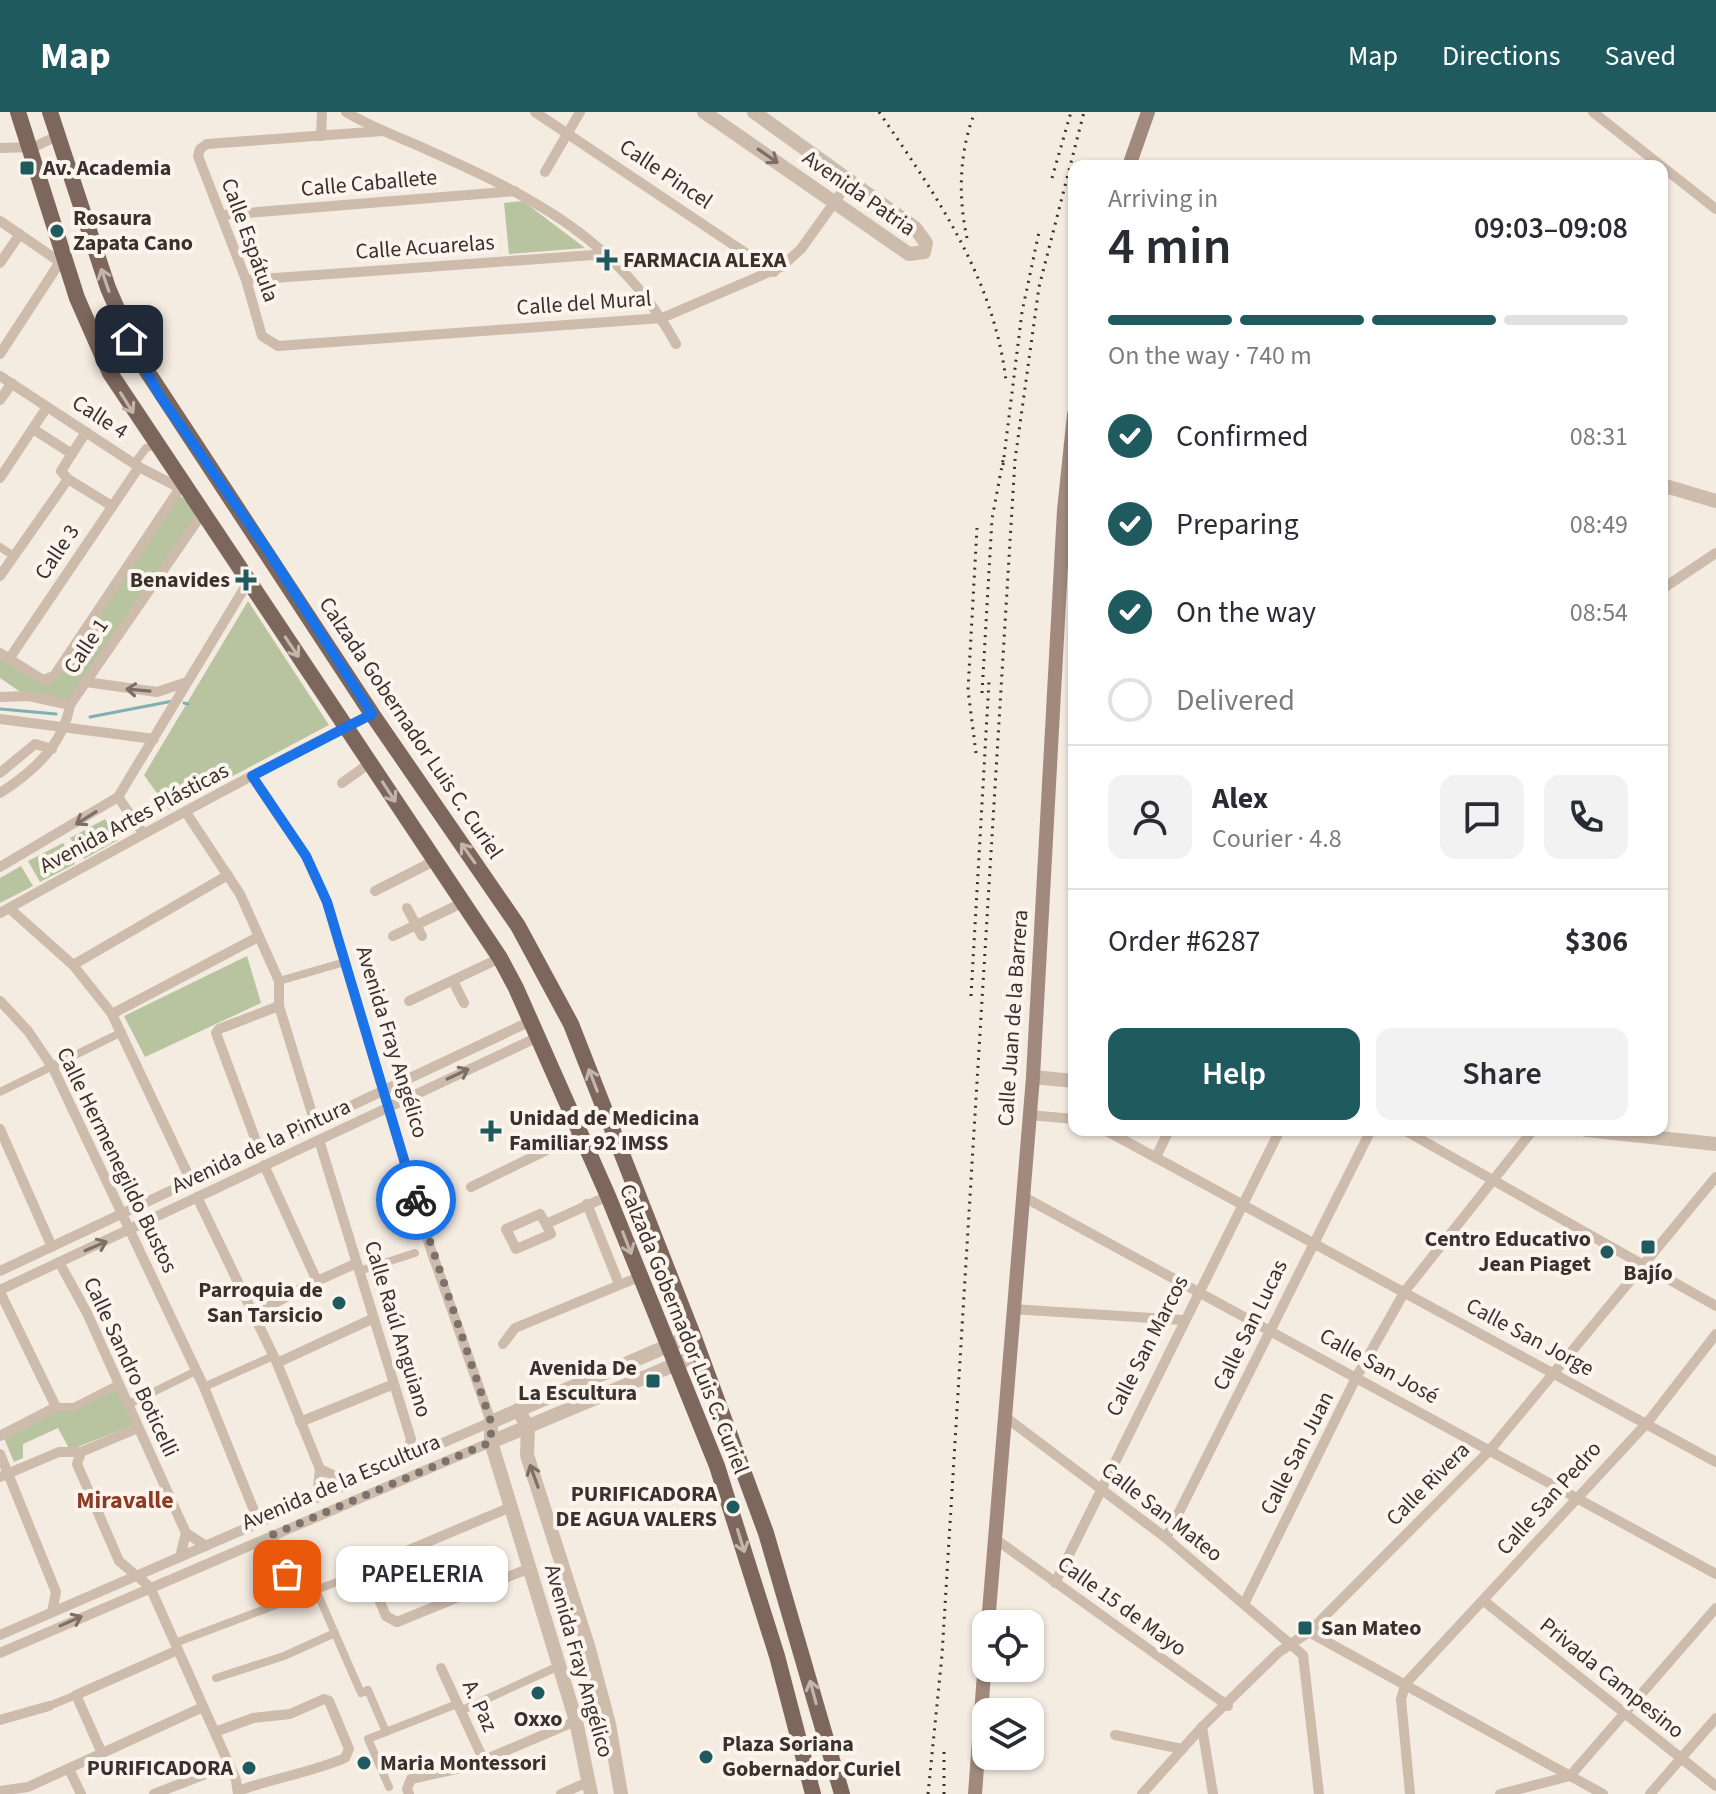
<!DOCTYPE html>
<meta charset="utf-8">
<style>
body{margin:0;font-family:"Source Sans 3",sans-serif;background:#f2f2f3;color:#2b2b33;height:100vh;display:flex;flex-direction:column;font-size:30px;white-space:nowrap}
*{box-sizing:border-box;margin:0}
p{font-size:26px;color:#7c7c81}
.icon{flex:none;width:44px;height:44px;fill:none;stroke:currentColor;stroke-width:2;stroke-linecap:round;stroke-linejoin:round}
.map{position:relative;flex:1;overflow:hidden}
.drawer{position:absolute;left:1068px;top:48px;width:600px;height:976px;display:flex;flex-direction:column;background:#fff;border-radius:16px;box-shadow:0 2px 6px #0004}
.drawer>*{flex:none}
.controls{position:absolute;left:972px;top:1498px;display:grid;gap:16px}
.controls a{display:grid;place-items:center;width:72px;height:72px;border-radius:16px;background:#fff;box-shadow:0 2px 6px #0004;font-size:40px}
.pin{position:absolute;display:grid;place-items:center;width:68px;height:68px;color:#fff;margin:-34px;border-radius:16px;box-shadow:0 4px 12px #0006}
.courier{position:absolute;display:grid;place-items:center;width:80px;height:80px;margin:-40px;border:6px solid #1a73e8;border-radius:50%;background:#fff;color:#222;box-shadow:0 2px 10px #0007}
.bubble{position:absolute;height:56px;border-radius:16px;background:#fff;box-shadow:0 2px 6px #0004;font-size:26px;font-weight:600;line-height:56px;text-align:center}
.headline em{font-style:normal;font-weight:600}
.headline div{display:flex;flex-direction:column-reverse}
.headline{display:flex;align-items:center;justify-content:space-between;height:136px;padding:0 40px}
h1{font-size:52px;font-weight:600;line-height:60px}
.bar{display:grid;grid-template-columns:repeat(4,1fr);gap:12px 8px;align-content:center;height:96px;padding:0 40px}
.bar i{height:10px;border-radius:6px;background:#e1e1e2}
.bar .active{background:#1f5a5e}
.bar p{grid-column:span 4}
.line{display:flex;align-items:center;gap:20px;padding:0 40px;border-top:2px solid #e1e1e2}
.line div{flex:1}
.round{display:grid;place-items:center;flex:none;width:84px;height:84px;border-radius:16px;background:#f2f2f3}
ol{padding:0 40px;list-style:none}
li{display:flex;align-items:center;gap:24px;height:88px}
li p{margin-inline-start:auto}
li .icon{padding:8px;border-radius:50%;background:#1f5a5e;color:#fff;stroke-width:4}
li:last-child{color:#7c7c81}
li i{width:44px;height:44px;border:4px solid #e1e1e2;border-radius:50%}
.primary-button{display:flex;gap:16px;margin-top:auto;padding:16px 40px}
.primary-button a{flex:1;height:92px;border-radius:16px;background:#1f5a5e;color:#fff;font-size:32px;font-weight:600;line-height:92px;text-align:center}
.primary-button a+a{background:#f2f2f3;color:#2b2b33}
header{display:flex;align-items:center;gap:48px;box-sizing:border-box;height:112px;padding:0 40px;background:#1f5a5e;color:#fff}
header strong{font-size:38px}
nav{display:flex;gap:44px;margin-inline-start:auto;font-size:28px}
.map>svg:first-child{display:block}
.green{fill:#b8c4a0}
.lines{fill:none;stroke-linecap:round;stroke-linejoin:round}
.stream{stroke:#7fb0b2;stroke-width:3}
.pedestrian{stroke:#cdbbac;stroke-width:8}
.minor{stroke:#cdbbac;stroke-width:10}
.tertiary{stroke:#cdbbac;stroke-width:14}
.secondary{stroke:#a18a7d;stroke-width:14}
.primary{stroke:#7d675c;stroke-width:16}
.rail{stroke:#3b302b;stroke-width:3;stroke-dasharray:2 6;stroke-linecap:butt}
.oneway{stroke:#7d6f65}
.oneway2{stroke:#c2b5ac}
.done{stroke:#7c716b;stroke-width:8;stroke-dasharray:0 14.4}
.route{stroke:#1a73e8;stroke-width:10}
.poi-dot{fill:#1f5a5e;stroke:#fbf5ee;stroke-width:3}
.labels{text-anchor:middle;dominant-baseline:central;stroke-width:8;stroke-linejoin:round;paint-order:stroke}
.poi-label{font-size:22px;font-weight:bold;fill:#3b302b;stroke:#fbf5ee;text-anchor:start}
.street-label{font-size:22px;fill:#3b302b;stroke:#fbf5ee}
.neighbourhood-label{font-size:24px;font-weight:bold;fill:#8c3b22;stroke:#fbf5ee}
</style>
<header>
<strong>Map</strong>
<nav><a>Map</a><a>Directions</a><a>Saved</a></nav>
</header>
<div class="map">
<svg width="1716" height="1682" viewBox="0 0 1716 1682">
<rect width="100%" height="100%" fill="#f4ebe1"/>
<g class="green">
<path d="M 523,89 L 585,136 L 509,142 L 504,91 Z"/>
<path d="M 178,382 L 201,401 L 69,592 L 19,579 L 0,566 L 0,543 L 53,567 Z"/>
<path d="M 248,489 L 329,613 L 169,698 L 144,663 Z"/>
<path d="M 105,707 L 118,728 L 84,747 L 70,726 Z"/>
<path d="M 63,731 L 75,752 L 40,770 L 28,749 Z"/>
<path d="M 21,754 L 33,774 L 0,791 L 0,766 Z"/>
<path d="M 247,844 L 261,891 L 145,945 L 124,904 Z"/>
<path d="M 120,1276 L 136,1312 L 70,1338 L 58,1316 L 23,1332 L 23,1346 L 14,1350 L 3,1324 L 64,1295 Z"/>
</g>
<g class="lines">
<g class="stream">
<path d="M 184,591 L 188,592"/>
<path d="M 1,597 L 56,602"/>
<path d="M 90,605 L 173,589"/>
</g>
<g class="pedestrian">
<path d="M 134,352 L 146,336 L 156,333"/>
<path d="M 0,435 L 14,444"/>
<path d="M 279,869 L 345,850"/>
<path d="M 0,980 L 122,920"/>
<path d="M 359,1159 L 415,1141"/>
<path d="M 204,1275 L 273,1244"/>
<path d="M 129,1292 L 196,1259"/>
<path d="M 56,1295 L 74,1295 L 119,1272"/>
<path d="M 316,1478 L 361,1581 L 368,1578 L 386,1620"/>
<path d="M 175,1531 L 369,1458"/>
<path d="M 216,1566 L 284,1544 L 335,1521"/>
<path d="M 49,1594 L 76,1583"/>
<path d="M 460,1599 L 559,1554"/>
<path d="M 389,1675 L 368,1627 L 457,1592"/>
</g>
<g class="minor">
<path d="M 346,0 C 372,16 402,26 430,39 C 533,85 619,128 676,232"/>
<path d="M 535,0 L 774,160"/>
<path d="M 1593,0 L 1716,97"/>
<path d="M 383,19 L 207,32 L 200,37 L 198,44 L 246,168 L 262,224 L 278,234 L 662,206 L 781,155 L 801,137 L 851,67"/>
<path d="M 321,24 L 322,0"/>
<path d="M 0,36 L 34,35 L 57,24"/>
<path d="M 545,60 L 580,0"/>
<path d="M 222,103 L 515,79"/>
<path d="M 0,109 L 60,150 L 0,242"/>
<path d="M 0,151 L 20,122"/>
<path d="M 246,168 L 607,142"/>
<path d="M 0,264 L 139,355 L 180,376"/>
<path d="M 0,288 L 12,271"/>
<path d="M 33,317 L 72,342"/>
<path d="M 0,366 L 47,295"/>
<path d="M 68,367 L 112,394"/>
<path d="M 0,464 L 68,367 L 61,359 L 86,320"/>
<path d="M 1662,477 L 1716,441"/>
<path d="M 0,541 L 43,568 L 54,564 L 182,373"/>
<path d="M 9,547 L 139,355"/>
<path d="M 86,570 L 157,580 L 187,570"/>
<path d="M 0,585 L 29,584 L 70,593"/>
<path d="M 0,607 L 154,627"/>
<path d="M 0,661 L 35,632 L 52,637"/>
<path d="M 342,671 L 370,651"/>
<path d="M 0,681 C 33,660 63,633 70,593 L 202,402"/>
<path d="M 118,685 L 143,721"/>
<path d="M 187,702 L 240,782 L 279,869 L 279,894 L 315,1011"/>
<path d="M 0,755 L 118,685 L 248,470"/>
<path d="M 375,779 L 434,749"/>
<path d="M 9,796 L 73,853 L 112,902 L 191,1069"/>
<path d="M 407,796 L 422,824"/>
<path d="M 0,801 C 123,733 246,665 372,602"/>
<path d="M 393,824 L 462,791"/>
<path d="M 73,853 L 228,763"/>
<path d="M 453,869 L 464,891"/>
<path d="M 0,889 L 28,919 L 53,956 L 204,1275 L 259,1411"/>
<path d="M 409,889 L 500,846"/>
<path d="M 112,902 L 258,825"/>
<path d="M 1029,1003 L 1074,1007"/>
<path d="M 0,1017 L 52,1135"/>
<path d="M 1105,1018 L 1716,1350"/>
<path d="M 1404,1018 L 1716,1194"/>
<path d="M 319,1028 L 411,1327 L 406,1347"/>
<path d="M 259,1037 L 216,921 L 219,917 L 279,894"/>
<path d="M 1156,1045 L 1169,1018"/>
<path d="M 264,1053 L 317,1169 L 357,1151"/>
<path d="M 471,1075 L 582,1021"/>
<path d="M 1022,1084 L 1716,1462"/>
<path d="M 197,1085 L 277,1251 L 320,1357 L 350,1371"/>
<path d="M 587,1092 L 619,1172"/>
<path d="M 546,1112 L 551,1122 L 516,1137 L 506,1117 L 540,1102 L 546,1112 L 608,1084"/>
<path d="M 59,1150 L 87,1201 L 186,1421 L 206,1434"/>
<path d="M 0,1159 L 531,909"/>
<path d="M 0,1178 L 538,925"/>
<path d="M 0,1180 L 56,1295 L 0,1324"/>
<path d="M 1013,1197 L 1183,1208"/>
<path d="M 253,1203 L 306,1174"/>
<path d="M 503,1232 L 515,1216 L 639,1165"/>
<path d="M 277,1251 L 374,1206"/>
<path d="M 1004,1304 L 1166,1426 L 1303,1543 L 1319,1682"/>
<path d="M 300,1310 L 394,1272"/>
<path d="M 138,1316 L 81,1340 L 77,1352 L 119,1449 L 150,1475 L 236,1668 L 238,1682"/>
<path d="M 0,1342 L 56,1480 L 52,1500"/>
<path d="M 0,1365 L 59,1340 L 81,1340"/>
<path d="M 317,1386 L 320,1357"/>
<path d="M 511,1395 L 373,1453 L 369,1463 L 386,1504 L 397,1510 L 530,1456"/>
<path d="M 272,1423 L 287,1462"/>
<path d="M 994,1426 L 1228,1594"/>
<path d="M 1166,1426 L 1371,1018"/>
<path d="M 180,1445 L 186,1421"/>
<path d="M 1055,1471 L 1280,1018"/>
<path d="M 1484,1489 L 1716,1674"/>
<path d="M 1244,1492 L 1357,1264 L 1405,1179 L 1533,1018"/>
<path d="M 1309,1520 L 1603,1682"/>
<path d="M 0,1523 L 491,1310 L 430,1135 L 327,790 L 306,744 L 252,664"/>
<path d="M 0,1541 L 491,1330"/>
<path d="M 441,1556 L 484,1649"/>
<path d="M 0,1608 L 49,1594"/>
<path d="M 1202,1615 L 1213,1682"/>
<path d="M 215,1620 L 253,1606 L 290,1602 L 324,1587 L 329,1589 L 349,1637 L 345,1646 C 310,1661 273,1666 238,1679"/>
<path d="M 1115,1623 L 1182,1637"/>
<path d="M 101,1639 L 76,1583 L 178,1538"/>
<path d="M 69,1657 L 81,1682"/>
<path d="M 0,1679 L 28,1675 L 203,1595"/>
<path d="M 154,1682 L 229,1653"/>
<path d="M 409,1682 L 407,1677 L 411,1667 L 470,1654 L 576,1609"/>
<path d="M 561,1682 L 590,1669"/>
<path d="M 1142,1682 L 1202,1615 L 1279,1540 L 1309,1520 L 1490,1338 L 1716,1065"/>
<path d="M 1410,1682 L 1401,1587 L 1406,1571 L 1647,1311 L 1716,1222"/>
<path d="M 1500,1682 L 1570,1664 L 1716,1496"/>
<path d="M 1650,1682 L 1716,1606"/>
</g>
<g class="tertiary">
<path d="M 704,0 L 909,142 L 924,140 L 926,131 L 915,116 L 754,0"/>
<path d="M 1662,373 L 1716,389"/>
<path d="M 1033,965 L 1074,969"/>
<path d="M 1586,1018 L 1716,1032"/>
<path d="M 518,1298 L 528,1315 L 527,1343 L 589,1537 L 609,1612 L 621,1682"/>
<path d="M 491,1330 L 700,1242"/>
<path d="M 591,1682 L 576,1609 L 491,1330 L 491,1310 L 693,1223"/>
</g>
<g class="secondary">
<path d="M 1129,54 L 1148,0"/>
<path d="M 988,1512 L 1033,965 L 1064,398 L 1074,303"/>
<path d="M 975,1682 L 986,1535"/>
</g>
<g class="primary">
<path d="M 18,0 L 77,186 L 110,261 L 500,846 L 516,876 L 608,1084 L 717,1354 L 777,1544 L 813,1682"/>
<path d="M 50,0 L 108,176 L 139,247 L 372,602 L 518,814 L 571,912 L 693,1223 L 766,1421 L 842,1682"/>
</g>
<g class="rail">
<path d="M 879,0 C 936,83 994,166 1006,269"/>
<path d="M 1052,66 L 1071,0"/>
<path d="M 967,126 C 958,85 959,39 975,0"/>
<path d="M 1003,353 L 1022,200 L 1039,120"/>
<path d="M 982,581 L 992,407 L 1004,343"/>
<path d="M 976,641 L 968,578 L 977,416"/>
<path d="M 971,884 L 989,569"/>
<path d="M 928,1682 L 942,1543 L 1015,348 L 1039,175 L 1084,0"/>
<path d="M 944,1682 L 944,1638"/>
</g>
</g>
<defs><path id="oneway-shaft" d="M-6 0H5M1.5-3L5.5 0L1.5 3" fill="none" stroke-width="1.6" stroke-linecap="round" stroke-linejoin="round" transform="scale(2)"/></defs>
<g class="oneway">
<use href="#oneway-shaft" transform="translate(768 44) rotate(35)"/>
<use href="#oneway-shaft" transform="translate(138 578) rotate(-175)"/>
<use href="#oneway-shaft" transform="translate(86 706) rotate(148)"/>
<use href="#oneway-shaft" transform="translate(458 962) rotate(-25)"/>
<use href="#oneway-shaft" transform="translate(96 1134) rotate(-23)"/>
<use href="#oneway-shaft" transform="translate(534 1364) rotate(-110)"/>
<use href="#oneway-shaft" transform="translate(71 1509) rotate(-24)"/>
</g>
<g class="oneway2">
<use href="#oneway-shaft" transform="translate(105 168) rotate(-109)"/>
<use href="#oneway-shaft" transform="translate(127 291) rotate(58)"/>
<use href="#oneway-shaft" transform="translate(292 535) rotate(56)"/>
<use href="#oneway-shaft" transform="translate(389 680) rotate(57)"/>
<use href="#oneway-shaft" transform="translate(468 741) rotate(-125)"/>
<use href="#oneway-shaft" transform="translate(593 968) rotate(-111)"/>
<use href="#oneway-shaft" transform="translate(627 1131) rotate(69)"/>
<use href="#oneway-shaft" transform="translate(741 1429) rotate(73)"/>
<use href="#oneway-shaft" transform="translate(813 1580) rotate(-105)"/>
</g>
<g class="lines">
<path class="done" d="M 287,1462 L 272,1423 L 491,1330 L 491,1310 L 416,1088"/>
<path class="route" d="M 129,227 L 160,284 L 268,439 L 372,602 L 252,664 L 306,744 L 327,790 L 416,1088"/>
</g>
<g class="poi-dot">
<rect x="19" y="48" width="16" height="16" rx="4"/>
<circle cx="57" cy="119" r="8"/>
<path d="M603 136h8v8h8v8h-8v8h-8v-8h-8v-8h8z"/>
<path d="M242 456h8v8h8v8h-8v8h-8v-8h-8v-8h8z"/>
<path d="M487 1007h8v8h8v8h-8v8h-8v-8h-8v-8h8z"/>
<rect x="1640" y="1127" width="16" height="16" rx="4"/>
<circle cx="1607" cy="1140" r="8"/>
<circle cx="339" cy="1191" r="8"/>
<rect x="645" y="1261" width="16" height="16" rx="4"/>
<circle cx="733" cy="1395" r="8"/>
<rect x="1297" y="1508" width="16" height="16" rx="4"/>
<circle cx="538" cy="1581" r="8"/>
<circle cx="706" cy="1645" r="8"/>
<circle cx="364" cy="1651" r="8"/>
<circle cx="249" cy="1656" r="8"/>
</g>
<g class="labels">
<g class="poi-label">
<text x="43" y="56">Av. Academia</text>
<text x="73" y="106">Rosaura<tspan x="73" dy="25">Zapata Cano</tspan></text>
<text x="623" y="148">FARMACIA ALEXA</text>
<text x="230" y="468" text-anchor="end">Benavides</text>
<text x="509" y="1006">Unidad de Medicina<tspan x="509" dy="25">Familiar 92 IMSS</tspan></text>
<text x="1591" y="1127" text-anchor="end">Centro Educativo<tspan x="1591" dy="25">Jean Piaget</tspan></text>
<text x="1648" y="1161" text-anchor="middle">Bajío</text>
<text x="323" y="1178" text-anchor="end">Parroquia de<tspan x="323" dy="25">San Tarsicio</tspan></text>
<text x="637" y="1256" text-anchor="end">Avenida De<tspan x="637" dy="25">La Escultura</tspan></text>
<text x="717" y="1382" text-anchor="end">PURIFICADORA<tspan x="717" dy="25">DE AGUA VALERS</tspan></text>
<text x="1321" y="1516">San Mateo</text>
<text x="538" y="1607" text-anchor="middle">Oxxo</text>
<text x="722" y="1632">Plaza Soriana<tspan x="722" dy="25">Gobernador Curiel</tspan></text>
<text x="380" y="1651">Maria Montessori</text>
<text x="233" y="1656" text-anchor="end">PURIFICADORA</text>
</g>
<g class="street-label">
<text transform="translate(666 62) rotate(34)">Calle Pincel</text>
<text transform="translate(369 71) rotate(-5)">Calle Caballete</text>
<text transform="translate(859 81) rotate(35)">Avenida Patria</text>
<text transform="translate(250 128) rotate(70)">Calle Espátula</text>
<text transform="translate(425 135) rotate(-4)">Calle Acuarelas</text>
<text transform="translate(584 191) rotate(-4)">Calle del Mural</text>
<text transform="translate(100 305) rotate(33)">Calle 4</text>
<text transform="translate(57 440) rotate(-56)">Calle 3</text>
<text transform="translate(86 534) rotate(-56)">Calle 1</text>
<text transform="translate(411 616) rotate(56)">Calzada Gobernador Luis C. Curiel</text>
<text transform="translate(134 706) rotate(-28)">Avenida Artes Plásticas</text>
<text transform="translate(1013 906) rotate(-86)">Calle Juan de la Barrera</text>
<text transform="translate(392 930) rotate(73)">Avenida Fray Angélico</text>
<text transform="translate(261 1034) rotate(-25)">Avenida de la Pintura</text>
<text transform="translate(117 1048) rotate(64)">Calle Hermenegildo Bustos</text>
<text transform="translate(1250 1213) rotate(-64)">Calle San Lucas</text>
<text transform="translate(398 1217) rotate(73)">Calle Raúl Anguiano</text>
<text transform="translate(684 1217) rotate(68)">Calzada Gobernador Luis C. Curiel</text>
<text transform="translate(1530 1225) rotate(28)">Calle San Jorge</text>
<text transform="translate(1147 1234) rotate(-63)">Calle San Marcos</text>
<text transform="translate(1379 1254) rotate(29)">Calle San José</text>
<text transform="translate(131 1255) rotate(65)">Calle Sandro Boticelli</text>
<text transform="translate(1297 1341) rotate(-63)">Calle San Juan</text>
<text transform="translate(341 1370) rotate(-23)">Avenida de la Escultura</text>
<text transform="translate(1428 1372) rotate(-45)">Calle Rivera</text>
<text transform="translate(1549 1386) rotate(-48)">Calle San Pedro</text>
<text transform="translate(1162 1400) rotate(38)">Calle San Mateo</text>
<text transform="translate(1122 1494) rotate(36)">Calle 15 de Mayo</text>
<text transform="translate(579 1549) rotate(74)">Avenida Fray Angélico</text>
<text transform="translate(1612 1566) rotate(39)">Privada Campesino</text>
<text transform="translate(480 1594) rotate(65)">A. Paz</text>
</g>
<g class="neighbourhood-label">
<text x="125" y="1388">Miravalle</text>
</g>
</g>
</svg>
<div class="controls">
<a><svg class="icon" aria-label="locate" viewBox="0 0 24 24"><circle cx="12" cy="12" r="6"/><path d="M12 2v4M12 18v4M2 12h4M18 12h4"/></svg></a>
<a><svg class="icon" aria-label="layers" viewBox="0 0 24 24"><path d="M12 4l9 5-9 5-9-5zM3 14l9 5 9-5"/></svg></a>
</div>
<div class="pin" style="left:287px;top:1462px;background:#ea580c"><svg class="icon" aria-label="bag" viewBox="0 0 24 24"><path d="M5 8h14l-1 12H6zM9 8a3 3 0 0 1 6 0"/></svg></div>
<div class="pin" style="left:129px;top:227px;background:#1f2937"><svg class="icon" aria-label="home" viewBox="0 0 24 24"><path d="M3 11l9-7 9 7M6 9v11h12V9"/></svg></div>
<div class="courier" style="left:416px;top:1088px"><svg class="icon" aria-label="bike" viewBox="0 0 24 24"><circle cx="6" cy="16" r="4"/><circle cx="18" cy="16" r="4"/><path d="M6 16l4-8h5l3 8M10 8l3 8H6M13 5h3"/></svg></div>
<div class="bubble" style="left:336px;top:1434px;width:172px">PAPELERIA</div>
<section class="drawer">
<div class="headline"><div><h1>4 min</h1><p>Arriving in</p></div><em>09:03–09:08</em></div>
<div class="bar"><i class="active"></i><i class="active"></i><i class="active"></i><i></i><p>On the way · 740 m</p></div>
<ol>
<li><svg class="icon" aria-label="check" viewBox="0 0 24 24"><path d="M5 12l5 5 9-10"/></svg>Confirmed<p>08:31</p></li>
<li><svg class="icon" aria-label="check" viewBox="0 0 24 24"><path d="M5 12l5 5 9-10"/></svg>Preparing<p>08:49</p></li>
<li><svg class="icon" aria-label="check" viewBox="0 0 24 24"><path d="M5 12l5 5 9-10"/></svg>On the way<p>08:54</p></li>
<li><i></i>Delivered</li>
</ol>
<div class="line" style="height:144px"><a class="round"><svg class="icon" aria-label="person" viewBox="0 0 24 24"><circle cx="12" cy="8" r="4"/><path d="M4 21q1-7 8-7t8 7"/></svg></a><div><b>Alex</b><p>Courier · 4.8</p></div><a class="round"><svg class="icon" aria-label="chat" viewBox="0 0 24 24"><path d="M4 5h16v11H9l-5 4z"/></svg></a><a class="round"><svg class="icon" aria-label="phone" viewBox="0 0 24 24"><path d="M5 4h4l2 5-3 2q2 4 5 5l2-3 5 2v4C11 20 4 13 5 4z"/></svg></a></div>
<div class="line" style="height:104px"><div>Order #6287</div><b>$306</b></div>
<div class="primary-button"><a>Help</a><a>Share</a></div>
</section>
</div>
